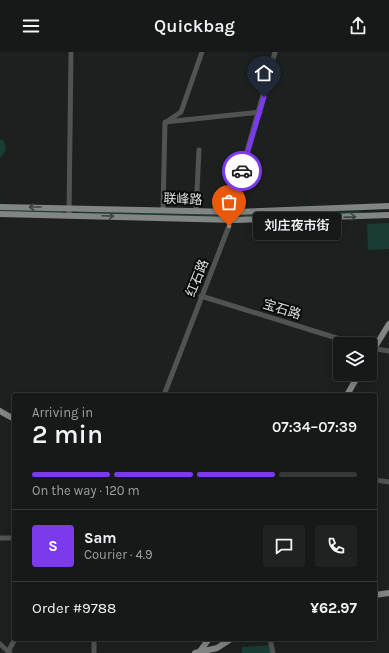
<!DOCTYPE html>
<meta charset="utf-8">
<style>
body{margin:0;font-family:Karla,"Noto Sans SC",sans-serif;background:#1e2220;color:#f1f3f6;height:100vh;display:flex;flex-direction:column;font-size:15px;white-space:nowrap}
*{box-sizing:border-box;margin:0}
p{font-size:13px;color:#9da0a1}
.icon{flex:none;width:22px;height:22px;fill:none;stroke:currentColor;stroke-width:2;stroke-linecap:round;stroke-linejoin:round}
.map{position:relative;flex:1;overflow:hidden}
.side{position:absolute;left:12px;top:341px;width:365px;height:248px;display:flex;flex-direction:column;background:#151917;border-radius:4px;box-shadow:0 2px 10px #0003,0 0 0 1px #343836}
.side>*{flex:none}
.controls{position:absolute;left:333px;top:285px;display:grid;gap:8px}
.controls a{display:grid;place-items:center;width:44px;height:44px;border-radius:4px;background:#151917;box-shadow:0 2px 10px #0003,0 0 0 1px #343836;font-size:20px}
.pin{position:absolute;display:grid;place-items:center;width:34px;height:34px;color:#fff;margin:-41px -17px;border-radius:50% 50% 50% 0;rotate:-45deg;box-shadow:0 0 4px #0007}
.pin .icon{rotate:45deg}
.courier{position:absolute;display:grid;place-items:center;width:40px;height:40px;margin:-20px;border:3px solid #7c3aed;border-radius:50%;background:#fff;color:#222;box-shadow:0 1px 5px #0007}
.bubble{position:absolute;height:28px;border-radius:4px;background:#151917;box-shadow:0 2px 10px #0003,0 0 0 1px #343836;font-size:13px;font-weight:600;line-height:28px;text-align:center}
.headline em{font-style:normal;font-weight:600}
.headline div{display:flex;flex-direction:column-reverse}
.headline{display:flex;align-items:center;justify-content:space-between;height:68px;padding:0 20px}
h1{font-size:26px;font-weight:600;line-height:30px}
.bar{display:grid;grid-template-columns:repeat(4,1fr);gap:6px 4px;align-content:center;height:48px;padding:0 20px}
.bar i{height:5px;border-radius:3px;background:#343836}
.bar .on{background:#7c3aed}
.bar p{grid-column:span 4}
.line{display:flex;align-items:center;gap:10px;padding:0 20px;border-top:1px solid #343836}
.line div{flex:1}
.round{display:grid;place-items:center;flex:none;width:42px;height:42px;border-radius:4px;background:#1e2220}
header{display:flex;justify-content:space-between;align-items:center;height:52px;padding:0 20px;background:#151917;font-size:18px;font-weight:600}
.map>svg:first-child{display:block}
.green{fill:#193c35}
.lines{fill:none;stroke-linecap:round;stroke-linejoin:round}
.minor{stroke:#505352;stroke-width:5}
.major{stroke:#818684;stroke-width:6}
.oneway{stroke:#3e4240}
.done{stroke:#999d9c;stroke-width:4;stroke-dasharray:0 7.2}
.route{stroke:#7c3aed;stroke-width:5}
.labels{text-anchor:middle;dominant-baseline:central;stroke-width:4;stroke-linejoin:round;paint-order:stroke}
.street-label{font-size:13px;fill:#dde0df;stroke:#080a09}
</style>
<header><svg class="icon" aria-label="menu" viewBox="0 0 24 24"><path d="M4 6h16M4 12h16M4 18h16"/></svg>Quickbag<svg class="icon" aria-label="share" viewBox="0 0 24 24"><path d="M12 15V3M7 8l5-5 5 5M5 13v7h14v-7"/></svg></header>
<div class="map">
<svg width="389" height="601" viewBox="0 0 389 601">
<rect width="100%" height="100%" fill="#1c211f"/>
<g class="green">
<path d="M 0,87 L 4,89 L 6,98 L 0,106 Z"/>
<path d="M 0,158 L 63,159 L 63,161 L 0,160 Z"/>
<path d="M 79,159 L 224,163 L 224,165 L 79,161 Z"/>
<path d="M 361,159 L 361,162 L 241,165 L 241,163 Z"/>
<path d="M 389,171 L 389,197 L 368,198 L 367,172 Z"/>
<path d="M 270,593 L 271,601 L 242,601 L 242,595 Z"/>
</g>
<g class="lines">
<g class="minor">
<path d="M 169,68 L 181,60 L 202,0"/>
<path d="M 163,157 L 165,70 L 260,60"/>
<path d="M 196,159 L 199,98"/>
<path d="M 69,163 L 71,0"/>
<path d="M 201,244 L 356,292"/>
<path d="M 370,296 L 389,299"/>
<path d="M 164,343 L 229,174 L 232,153 L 275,0"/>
<path d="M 375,428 L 389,430"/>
<path d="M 0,486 L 14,486"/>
<path d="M 270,587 L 273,601"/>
<path d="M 0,592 L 10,601"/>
<path d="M 9,598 L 15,587"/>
<path d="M 94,601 L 94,587"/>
</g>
<g class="major">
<path d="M 0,155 L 236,160 L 389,154"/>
<path d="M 0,162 L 235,168 L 389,163"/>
<path d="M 370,303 L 389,272"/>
<path d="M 347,343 L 359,322"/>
<path d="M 0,359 L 14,367"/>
<path d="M 375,543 L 389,541"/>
<path d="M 200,599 L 209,587"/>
<path d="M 195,601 L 217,596 L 231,587"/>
</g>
</g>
<defs><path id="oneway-shaft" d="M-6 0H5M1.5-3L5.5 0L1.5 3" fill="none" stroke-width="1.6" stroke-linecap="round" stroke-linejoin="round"/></defs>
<g class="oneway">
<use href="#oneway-shaft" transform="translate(35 155) rotate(-180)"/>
<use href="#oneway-shaft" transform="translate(108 164) rotate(2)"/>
<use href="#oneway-shaft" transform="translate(350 165) rotate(-2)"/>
</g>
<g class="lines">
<path class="done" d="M 229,174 L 232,153 L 242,119"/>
<path class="route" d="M 242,119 L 264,45"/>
</g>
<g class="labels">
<g class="street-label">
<text transform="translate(183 147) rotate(2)">联峰路</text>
<text transform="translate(197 226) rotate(-68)">红石路</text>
<text transform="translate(282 257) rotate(17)">宝石路</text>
</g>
</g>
</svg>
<div class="controls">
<a><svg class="icon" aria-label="layers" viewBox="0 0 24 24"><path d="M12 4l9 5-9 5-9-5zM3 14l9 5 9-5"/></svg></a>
</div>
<div class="pin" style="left:229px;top:174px;background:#ea580c"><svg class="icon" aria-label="bag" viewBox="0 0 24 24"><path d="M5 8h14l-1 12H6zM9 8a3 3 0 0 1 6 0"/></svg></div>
<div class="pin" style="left:264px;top:45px;background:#1f2937"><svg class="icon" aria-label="home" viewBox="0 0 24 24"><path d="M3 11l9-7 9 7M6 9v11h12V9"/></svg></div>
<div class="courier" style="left:242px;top:119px"><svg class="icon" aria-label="car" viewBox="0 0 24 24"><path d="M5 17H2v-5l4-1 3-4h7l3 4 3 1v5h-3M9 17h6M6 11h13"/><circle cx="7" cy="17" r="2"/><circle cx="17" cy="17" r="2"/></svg></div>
<div class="bubble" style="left:253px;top:160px;width:88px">刘庄夜市街</div>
<section class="side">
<div class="headline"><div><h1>2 min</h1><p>Arriving in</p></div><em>07:34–07:39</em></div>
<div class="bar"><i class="on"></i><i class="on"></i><i class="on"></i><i></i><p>On the way · 120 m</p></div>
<div class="line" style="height:72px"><b class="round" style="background:#7c3aed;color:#fff">S</b><div><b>Sam</b><p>Courier · 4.9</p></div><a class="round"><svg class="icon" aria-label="chat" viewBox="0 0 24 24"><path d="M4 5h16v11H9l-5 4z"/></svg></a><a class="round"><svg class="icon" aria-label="phone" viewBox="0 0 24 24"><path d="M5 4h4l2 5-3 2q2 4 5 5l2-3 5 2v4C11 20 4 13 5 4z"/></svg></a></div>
<div class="line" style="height:52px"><div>Order #9788</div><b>¥62.97</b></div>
</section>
</div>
